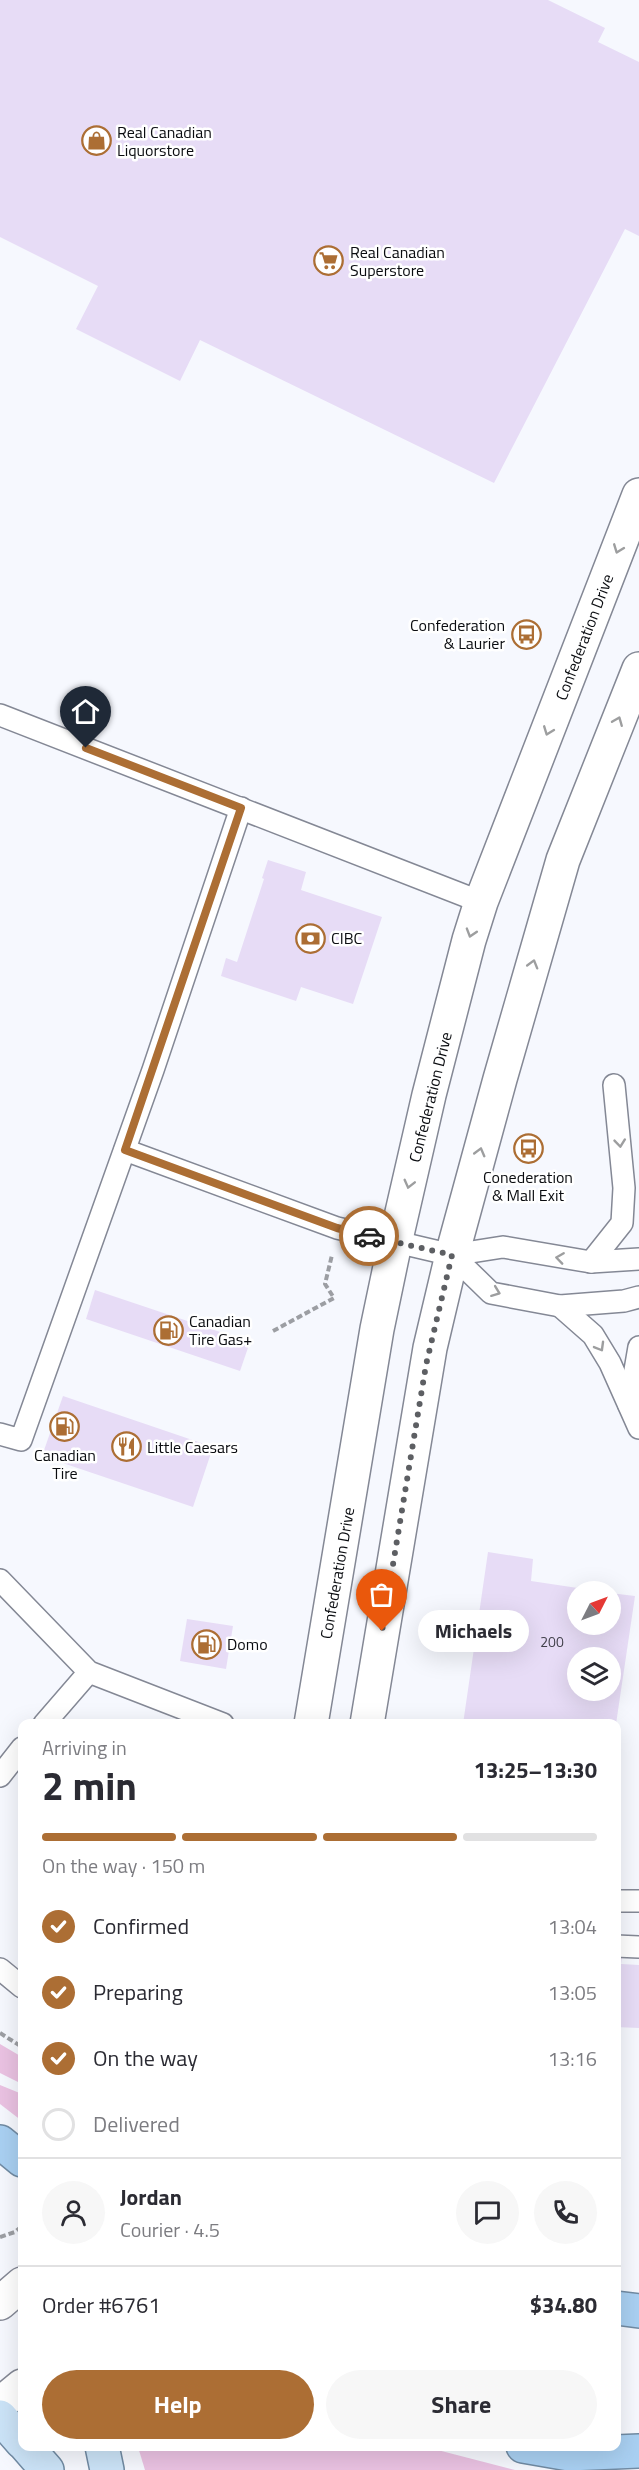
<!DOCTYPE html>
<meta charset="utf-8">
<style>
body{margin:0;font-family:"Titillium Web",sans-serif;background:#f7f7f7;color:#2b2b33;height:100vh;display:flex;flex-direction:column;font-size:22px;white-space:nowrap}
*{box-sizing:border-box;margin:0}
p{font-size:20px;color:#7c7c81}
.icon{flex:none;width:33px;height:33px;fill:none;stroke:currentColor;stroke-width:2;stroke-linecap:round;stroke-linejoin:round}
.map{position:relative;flex:1;overflow:hidden}
.sheet{position:absolute;left:18px;top:1719px;width:603px;height:732px;display:flex;flex-direction:column;background:#fff;border-radius:12px;box-shadow:0 6px 24px #0002}
.sheet>*{flex:none}
.needle{width:39px;rotate:48deg}
.fabs{position:absolute;left:567px;top:1581px;display:grid;gap:12px}
.fabs a{display:grid;place-items:center;width:54px;height:54px;border-radius:50%;background:#fff;box-shadow:0 6px 24px #0002;font-size:30px}
.pin{position:absolute;display:grid;place-items:center;width:51px;height:51px;color:#fff;margin:-62px -26px;border-radius:50% 50% 50% 0;rotate:-45deg;box-shadow:0 0 6px #0007}
.pin .icon{rotate:45deg}
.courier{position:absolute;display:grid;place-items:center;width:60px;height:60px;margin:-30px;border:4px solid #ac6e34;border-radius:50%;background:#fff;color:#222;box-shadow:0 2px 8px #0007}
.bubble{position:absolute;height:42px;border-radius:21px;background:#fff;box-shadow:0 6px 24px #0002;font-size:20px;font-weight:700;line-height:42px;text-align:center}
.overview em{font-style:normal;font-weight:700}
.overview div{display:flex;flex-direction:column-reverse}
.overview{display:flex;align-items:center;justify-content:space-between;height:102px;padding:0 24px}
h1{font-size:39px;font-weight:700;line-height:45px}
.bar{display:grid;grid-template-columns:repeat(4,1fr);gap:9px 6px;align-content:center;height:72px;padding:0 24px}
.bar i{height:8px;border-radius:4px;background:#e1e1e2}
.bar .active{background:#ac6e34}
.bar p{grid-column:span 4}
.line{display:flex;align-items:center;gap:15px;padding:0 24px;border-top:2px solid #e1e1e2}
.line div{flex:1}
.round{display:grid;place-items:center;flex:none;width:63px;height:63px;border-radius:32px;background:#f7f7f7}
ol{padding:0 24px;list-style:none}
li{display:flex;align-items:center;gap:18px;height:66px}
li p{margin-inline-start:auto}
li .icon{padding:6px;border-radius:50%;background:#ac6e34;color:#fff;stroke-width:4}
li:last-child{color:#7c7c81}
li i{width:33px;height:33px;border:3px solid #e1e1e2;border-radius:50%}
.cta{display:flex;gap:12px;margin-top:auto;padding:12px 24px}
.cta a{flex:1;height:69px;border-radius:36px;background:#ac6e34;color:#fff;font-size:24px;font-weight:700;line-height:69px;text-align:center}
.cta a+a{background:#f7f7f7;color:#2b2b33}
.map>svg:first-child{display:block}
.green{fill:#eac2e2}
.building{fill:#e7dcf6;fill-rule:evenodd}
.lines{fill:none;stroke-linecap:round;stroke-linejoin:round}
.lane-casing{stroke:#848895;stroke-width:24}
.secondary-casing{stroke:#848895;stroke-width:36}
.primary-casing{stroke:#718ba3;stroke-width:36}
.highway-casing{stroke:#718ba3;stroke-width:36}
.path{stroke:#9c9ea3;stroke-width:4;stroke-dasharray:6 3;stroke-linecap:butt}
.lane{stroke:#fff;stroke-width:21}
.secondary{stroke:#fff;stroke-width:33}
.primary{stroke:#cbe3f7;stroke-width:33}
.highway{stroke:#a9d0f2;stroke-width:33}
.oneway{stroke:#9d9e9f}
.done{stroke:#5d5f63;stroke-width:6;stroke-dasharray:0 10.8}
.route{stroke:#ac6e34;stroke-width:8}
.labels{text-anchor:middle;dominant-baseline:central;stroke-width:5;stroke-linejoin:round;paint-order:stroke}
.number-label{font-size:14px;fill:#41404a}
.poi-label{font-size:16px;fill:#0a0c10;stroke:#fff;text-anchor:start}
.street-label{font-size:16px;fill:#0a0c10;stroke:#fff}
</style>
<div class="map">
<svg width="639" height="2470" viewBox="0 0 639 2470">
<rect width="100%" height="100%" fill="#f6f8fe"/>
<g class="green">
<path d="M 0,2044 L 22,2057 L 22,2084 L 0,2073 Z"/>
<path d="M 0,2085 L 22,2094 L 22,2121 L 0,2104 Z"/>
<path d="M 138,2447 L 426,2447 L 515,2470 L 145,2470 Z"/>
</g>
<g class="building">
<path d="M 0,0 L 548,0 L 605,28 L 598,42 L 639,62 L 639,236 L 625,229 L 494,483 L 200,340 L 180,381 L 76,329 L 98,286 L 0,237 Z"/>
<path d="M 268,860 L 306,872 L 301,890 L 382,917 L 353,1004 L 301,987 L 296,1001 L 221,976 L 226,958 L 237,962 L 264,879 L 262,878 Z"/>
<path d="M 95,1290 L 250,1342 L 240,1371 L 86,1319 Z"/>
<path d="M 63,1396 L 213,1447 L 193,1507 L 42,1456 Z"/>
<path d="M 488,1552 L 533,1559 L 531,1581 L 591,1590 L 578,1592 L 578,1624 L 610,1624 L 610,1593 L 635,1596 L 616,1724 L 463,1724 ZM 578,1658 L 610,1658 L 610,1690 L 578,1690 Z"/>
<path d="M 187,1619 L 233,1626 L 226,1669 L 180,1661 Z"/>
<path d="M 616,1957 L 622,1957 L 621,1964 L 639,1965 L 639,2028 L 616,2027 Z"/>
</g>
<g class="lines">
<defs>
<g id="lane">
<path d="M 0,715 L 481,902"/>
<path d="M 125,1150 L 337,1228 L 452,1255 L 503,1247 L 591,1262 L 639,1259"/>
<path d="M 452,1255 L 491,1293 L 560,1306 L 624,1301 L 639,1297"/>
<path d="M 591,1262 L 622,1223 L 624,1188 L 614,1085"/>
<path d="M 560,1306 L 593,1335 L 610,1363 L 639,1428"/>
<path d="M 629,1405 L 639,1347"/>
<path d="M 0,1434 L 21,1440 L 153,1070 L 241,808"/>
<path d="M 0,1580 L 89,1672 L 223,1724"/>
<path d="M 44,1724 L 89,1672"/>
<path d="M 0,1776 L 22,1748"/>
<path d="M 616,1901 L 639,1901"/>
<path d="M 616,1946 L 639,1947"/>
<path d="M 0,1969 L 22,1987"/>
</g>
<g id="secondary">
<path d="M 311,1724 L 377,1329 L 395,1243 L 429,1095 L 469,940 L 481,902 L 639,495"/>
<path d="M 367,1724 L 430,1348 L 452,1255 L 500,1079 L 563,860 L 639,669"/>
<path d="M 0,2303 L 22,2284"/>
<path d="M 0,2404 L 22,2386"/>
</g>
<g id="primary">
<path d="M 0,2417 L 22,2442"/>
<path d="M 26,2446 L 47,2470"/>
<path d="M 102,2446 L 107,2470"/>
</g>
<g id="highway">
<path d="M 0,2142 L 22,2160"/>
<path d="M 616,2308 L 639,2311"/>
<path d="M 523,2446 L 569,2454 L 639,2451"/>
</g>
</defs>
<use href="#lane" class="lane-casing"/>
<use href="#secondary" class="secondary-casing"/>
<use href="#primary" class="primary-casing"/>
<use href="#highway" class="highway-casing"/>
<g class="path">
<path d="M 273,1331 L 334,1298 L 325,1284 L 332,1255"/>
<path d="M 0,2033 L 22,2047"/>
<path d="M 0,2237 L 15,2232 L 22,2226"/>
</g>
<use href="#lane" class="lane"/>
<use href="#secondary" class="secondary"/>
<use href="#primary" class="primary"/>
<use href="#highway" class="highway"/>
</g>
<defs><path id="oneway-chevron" d="M-2-3.5L2.5 0L-2 3.5" fill="none" stroke-width="1.6" stroke-linecap="round" stroke-linejoin="round" transform="scale(1.5)"/></defs>
<g class="oneway">
<use href="#oneway-chevron" transform="translate(618 549) rotate(111)"/>
<use href="#oneway-chevron" transform="translate(618 721) rotate(-68)"/>
<use href="#oneway-chevron" transform="translate(548 731) rotate(111)"/>
<use href="#oneway-chevron" transform="translate(471 933) rotate(107)"/>
<use href="#oneway-chevron" transform="translate(533 964) rotate(-74)"/>
<use href="#oneway-chevron" transform="translate(620 1143) rotate(84)"/>
<use href="#oneway-chevron" transform="translate(480 1152) rotate(-75)"/>
<use href="#oneway-chevron" transform="translate(409 1184) rotate(104)"/>
<use href="#oneway-chevron" transform="translate(560 1258) rotate(-172)"/>
<use href="#oneway-chevron" transform="translate(496 1292) rotate(21)"/>
<use href="#oneway-chevron" transform="translate(600 1347) rotate(60)"/>
</g>
<g class="lines">
<path class="done" d="M 369,1236 L 452,1255 L 426,1365 L 382,1631"/>
<path class="route" d="M 86,748 L 241,808 L 125,1150 L 337,1228 L 369,1236"/>
</g>
<defs>
<symbol id="shop-ring" viewBox="-11 -11 22 22"><circle r="9.5" fill="#fff" stroke="#ac6e34" stroke-width="1.5"/><path d="M-5-2.5h2.3a2.7 3.5 0 0 1 5.4 0H5L5.5 6h-11ZM-1.5-2.5h3a1.5 2.3 0 0 0-3 0Z" fill="#ac6e34"/></symbol>
<symbol id="supermarket-ring" viewBox="-11 -11 22 22"><circle r="9.5" fill="#fff" stroke="#ac6e34" stroke-width="1.5"/><path d="M-6-5.5h2.5l.6 2H6L4.5 2H-2.5L-4.4-4H-6ZM-1.5 3.2a1.3 1.3 0 1 0 .1 0ZM3 3.2a1.3 1.3 0 1 0 .1 0Z" fill="#ac6e34"/></symbol>
<symbol id="bus-ring" viewBox="-11 -11 22 22"><circle r="9.5" fill="#fff" stroke="#ac6e34" stroke-width="1.5"/><path d="M-5-6H5V4H4V6H2V4H-2V6H-4V4H-5ZM-3.5-4V0h7V-4ZM-3.5 1.2v1.5H-2V1.2ZM2 1.2v1.5H3.5V1.2Z" fill="#ac6e34"/></symbol>
<symbol id="bank-ring" viewBox="-11 -11 22 22"><circle r="9.5" fill="#fff" stroke="#ac6e34" stroke-width="1.5"/><path d="M-6-4H6V4H-6ZM0-2.3a2.3 2.3 0 1 0 0 4.6a2.3 2.3 0 1 0 0-4.6Z" fill="#ac6e34"/></symbol>
<symbol id="fuel-ring" viewBox="-11 -11 22 22"><circle r="9.5" fill="#fff" stroke="#ac6e34" stroke-width="1.5"/><path d="M-5.5-6h7V0h2V4h1.3V-2.5L3-4.5l.8-.8L6-3V5H2.5V1h-1V6h-7ZM-4.2-4.7v3.2H.2V-4.7Z" fill="#ac6e34"/></symbol>
<symbol id="restaurant-ring" viewBox="-11 -11 22 22"><circle r="9.5" fill="#fff" stroke="#ac6e34" stroke-width="1.5"/><path d="M-5-6h1v4h1v-4h1v4h1v-4h1v5L-1.5 .5V6h-2V.5L-5-1ZM5-6V6H3V1.5H1.5Q1.5-4 5-6Z" fill="#ac6e34"/></symbol>
</defs>
<g fill-rule="evenodd">
<use href="#shop-ring" x="80" y="124" width="33" height="33"/>
<use href="#supermarket-ring" x="312" y="244" width="33" height="33"/>
<use href="#bus-ring" x="510" y="618" width="33" height="33"/>
<use href="#bank-ring" x="294" y="922" width="33" height="33"/>
<use href="#bus-ring" x="512" y="1132" width="33" height="33"/>
<use href="#fuel-ring" x="152" y="1314" width="33" height="33"/>
<use href="#fuel-ring" x="48" y="1410" width="33" height="33"/>
<use href="#restaurant-ring" x="110" y="1430" width="33" height="33"/>
<use href="#fuel-ring" x="190" y="1628" width="33" height="33"/>
</g>
<g class="labels">
<g class="number-label">
<text x="552" y="1641">200</text>
</g>
<g class="poi-label">
<text x="117" y="132">Real Canadian<tspan x="117" dy="18">Liquorstore</tspan></text>
<text x="350" y="252">Real Canadian<tspan x="350" dy="18">Superstore</tspan></text>
<text x="505" y="625" text-anchor="end">Confederation<tspan x="505" dy="18">&amp; Laurier</tspan></text>
<text x="331" y="938">CIBC</text>
<text x="528" y="1177" text-anchor="middle">Conederation<tspan x="528" dy="18">&amp; Mall Exit</tspan></text>
<text x="189" y="1321">Canadian<tspan x="189" dy="18">Tire Gas+</tspan></text>
<text x="147" y="1447">Little Caesars</text>
<text x="65" y="1455" text-anchor="middle">Canadian<tspan x="65" dy="18">Tire</tspan></text>
<text x="227" y="1644">Domo</text>
</g>
<g class="street-label">
<text transform="translate(584 637) rotate(-69)">Confederation Drive</text>
<text transform="translate(430 1097) rotate(-76)">Confederation Drive</text>
<text transform="translate(337 1573) rotate(-80)">Confederation Drive</text>
</g>
</g>
</svg>
<div class="fabs">
<a><svg class="needle" viewBox="-14 -14 28 28"><path d="M0-13l5 13h-10z" fill="#e53935"/><path d="M0 13l5-13h-10z" fill="#7c7c81"/></svg></a>
<a><svg class="icon" aria-label="layers" viewBox="0 0 24 24"><path d="M12 4l9 5-9 5-9-5zM3 14l9 5 9-5"/></svg></a>
</div>
<div class="pin" style="left:382px;top:1631px;background:#ea580c"><svg class="icon" aria-label="bag" viewBox="0 0 24 24"><path d="M5 8h14l-1 12H6zM9 8a3 3 0 0 1 6 0"/></svg></div>
<div class="pin" style="left:86px;top:748px;background:#1f2937"><svg class="icon" aria-label="home" viewBox="0 0 24 24"><path d="M3 11l9-7 9 7M6 9v11h12V9"/></svg></div>
<div class="courier" style="left:369px;top:1236px"><svg class="icon" aria-label="car" viewBox="0 0 24 24"><path d="M5 17H2v-5l4-1 3-4h7l3 4 3 1v5h-3M9 17h6M6 11h13"/><circle cx="7" cy="17" r="2"/><circle cx="17" cy="17" r="2"/></svg></div>
<div class="bubble" style="left:418px;top:1610px;width:111px">Michaels</div>
<section class="sheet">
<div class="overview"><div><h1>2 min</h1><p>Arriving in</p></div><em>13:25–13:30</em></div>
<div class="bar"><i class="active"></i><i class="active"></i><i class="active"></i><i></i><p>On the way · 150 m</p></div>
<ol>
<li><svg class="icon" aria-label="check" viewBox="0 0 24 24"><path d="M5 12l5 5 9-10"/></svg>Confirmed<p>13:04</p></li>
<li><svg class="icon" aria-label="check" viewBox="0 0 24 24"><path d="M5 12l5 5 9-10"/></svg>Preparing<p>13:05</p></li>
<li><svg class="icon" aria-label="check" viewBox="0 0 24 24"><path d="M5 12l5 5 9-10"/></svg>On the way<p>13:16</p></li>
<li><i></i>Delivered</li>
</ol>
<div class="line" style="height:108px"><a class="round"><svg class="icon" aria-label="person" viewBox="0 0 24 24"><circle cx="12" cy="8" r="4"/><path d="M4 21q1-7 8-7t8 7"/></svg></a><div><b>Jordan</b><p>Courier · 4.5</p></div><a class="round"><svg class="icon" aria-label="chat" viewBox="0 0 24 24"><path d="M4 5h16v11H9l-5 4z"/></svg></a><a class="round"><svg class="icon" aria-label="phone" viewBox="0 0 24 24"><path d="M5 4h4l2 5-3 2q2 4 5 5l2-3 5 2v4C11 20 4 13 5 4z"/></svg></a></div>
<div class="line" style="height:78px"><div>Order #6761</div><b>$34.80</b></div>
<div class="cta"><a>Help</a><a>Share</a></div>
</section>
</div>
